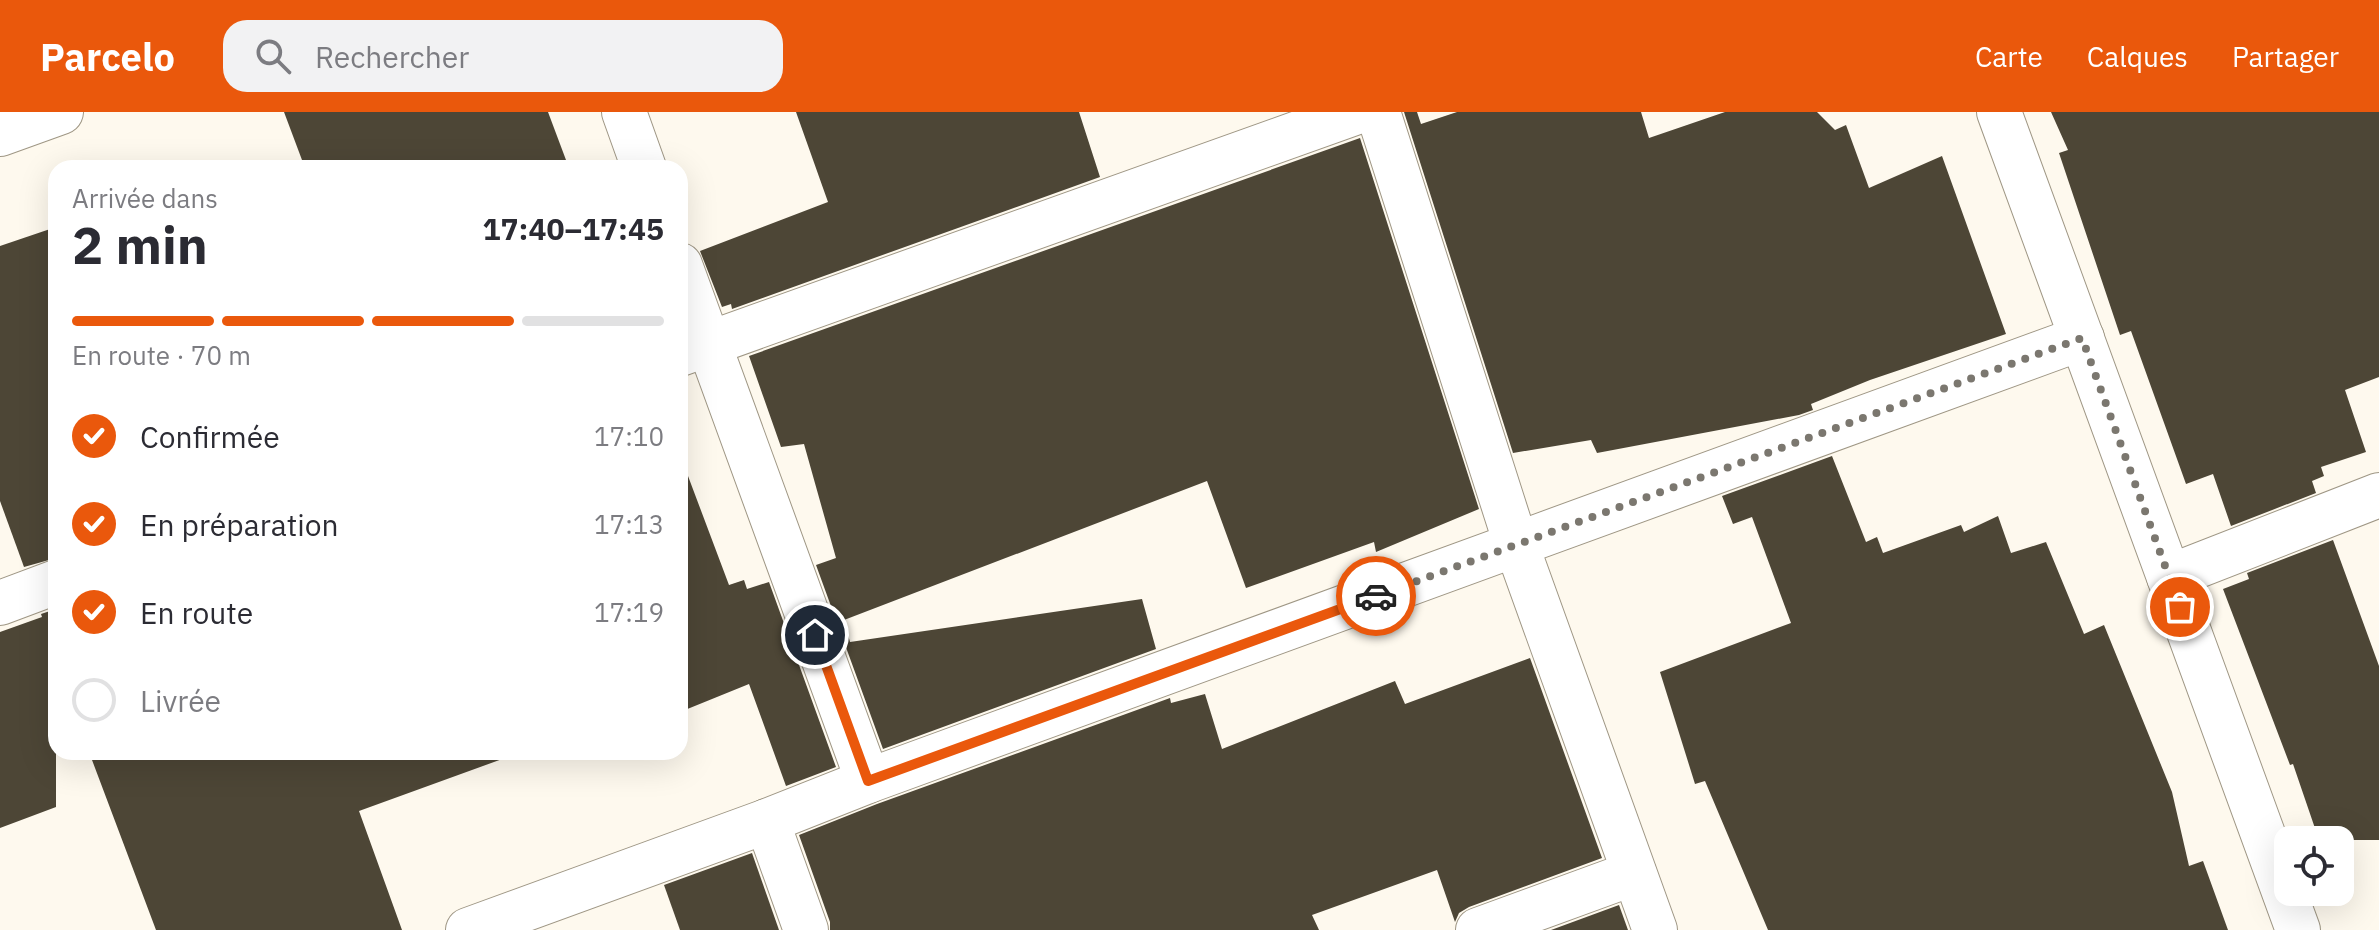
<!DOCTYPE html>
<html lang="fr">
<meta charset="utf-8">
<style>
body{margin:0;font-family:"IBM Plex Sans",sans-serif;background:#f2f2f3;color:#2b2b33;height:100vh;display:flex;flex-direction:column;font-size:30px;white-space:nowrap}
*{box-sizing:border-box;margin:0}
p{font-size:26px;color:#7c7c81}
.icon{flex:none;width:44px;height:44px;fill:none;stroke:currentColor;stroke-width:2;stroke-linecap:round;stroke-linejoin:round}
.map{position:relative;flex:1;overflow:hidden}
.drawer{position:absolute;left:48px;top:48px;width:640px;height:600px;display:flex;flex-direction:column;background:#fff;border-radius:24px;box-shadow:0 8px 32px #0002}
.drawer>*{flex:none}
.buttons{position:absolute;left:2274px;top:714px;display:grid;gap:16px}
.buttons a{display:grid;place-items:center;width:80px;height:80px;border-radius:16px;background:#fff;box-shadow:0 8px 32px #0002;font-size:40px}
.pin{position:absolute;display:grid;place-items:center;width:68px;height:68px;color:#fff;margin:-34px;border:4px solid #fff;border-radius:50%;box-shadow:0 2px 8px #0007}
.courier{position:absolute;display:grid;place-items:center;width:80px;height:80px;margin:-40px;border:6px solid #ea580c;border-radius:50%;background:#fff;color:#222;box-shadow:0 2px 10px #0007}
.head em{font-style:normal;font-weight:700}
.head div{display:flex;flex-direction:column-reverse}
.head{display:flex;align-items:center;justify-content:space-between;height:136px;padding:0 24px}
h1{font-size:52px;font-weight:700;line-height:60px}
.bar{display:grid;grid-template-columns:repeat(4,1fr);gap:12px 8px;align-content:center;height:96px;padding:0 24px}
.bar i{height:10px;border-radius:6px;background:#e1e1e2}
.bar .selected{background:#ea580c}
.bar p{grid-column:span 4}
ol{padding:0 24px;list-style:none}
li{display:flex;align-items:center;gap:24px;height:88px}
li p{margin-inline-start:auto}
li .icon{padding:8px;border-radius:50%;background:#ea580c;color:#fff;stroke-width:4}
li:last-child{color:#7c7c81}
li i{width:44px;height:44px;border:4px solid #e1e1e2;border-radius:50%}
header{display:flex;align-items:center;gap:48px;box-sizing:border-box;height:112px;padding:0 40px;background:#ea580c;color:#fff}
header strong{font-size:38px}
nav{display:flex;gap:44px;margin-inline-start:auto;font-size:28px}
.search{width:560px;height:72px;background:#f2f2f3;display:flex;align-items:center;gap:20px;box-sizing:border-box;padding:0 28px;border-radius:24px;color:#7c7c81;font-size:30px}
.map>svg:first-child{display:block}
.building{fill:#4d4636}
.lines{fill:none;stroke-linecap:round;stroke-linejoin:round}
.minor-casing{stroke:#9f9785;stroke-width:46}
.minor{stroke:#fff;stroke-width:44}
.done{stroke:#7b776f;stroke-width:8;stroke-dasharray:0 14.4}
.route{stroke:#ea580c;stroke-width:10}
</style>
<header>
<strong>Parcelo</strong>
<div class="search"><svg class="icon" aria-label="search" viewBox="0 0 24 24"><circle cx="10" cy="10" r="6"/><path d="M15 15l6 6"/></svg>Rechercher</div>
<nav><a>Carte</a><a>Calques</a><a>Partager</a></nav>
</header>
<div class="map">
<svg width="2379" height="818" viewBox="0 0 2379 818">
<rect width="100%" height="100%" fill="#fef9ee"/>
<g class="building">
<path d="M 284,0 L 548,0 L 569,56 L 305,56 Z"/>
<path d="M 796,0 L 1079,0 L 1100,65 L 732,197 L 731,192 L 722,195 L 700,139 L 828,90 Z"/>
<path d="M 1404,0 L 1417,0 L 1421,12 L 1457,0 L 1641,0 L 1649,26 L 1725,0 L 1817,0 L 1835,18 L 1846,13 L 1869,76 L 1942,44 L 2006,222 L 1870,268 L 1811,292 L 1813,298 L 1799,303 L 1597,341 L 1591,328 L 1513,341 Z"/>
<path d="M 2051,0 L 2379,0 L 2379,265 L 2345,278 L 2366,340 L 2321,355 L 2324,364 L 2312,369 L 2316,381 L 2231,414 L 2213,362 L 2186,372 L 2131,219 L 2120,223 L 2059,41 L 2068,38 Z"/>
<path d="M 1360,26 L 1479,397 L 1376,440 L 1374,430 L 1246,476 L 1207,369 L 844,508 L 850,530 L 1142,487 L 1156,537 L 883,637 L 816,453 L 836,446 L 804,332 L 781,335 L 749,244 Z"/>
<path d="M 56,115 L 56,446 L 24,455 L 0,389 L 0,134 Z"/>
<path d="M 1832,344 L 1866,430 L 1877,425 L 1883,441 L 1961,413 L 1964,420 L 1998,404 L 2011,441 L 2046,430 L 2084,522 L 2104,513 L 2172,680 L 2189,754 L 2203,749 L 2228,818 L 1768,818 L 1705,669 L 1695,672 L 1660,560 L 1791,511 L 1752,405 L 1733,412 L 1722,384 Z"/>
<path d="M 685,356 L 729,473 L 744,468 L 747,477 L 769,470 L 836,655 L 786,674 L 749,572 L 680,600 L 680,357 Z"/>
<path d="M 2333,428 L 2379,554 L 2379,728 L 2319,728 L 2293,652 L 2290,653 L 2223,477 L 2249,467 L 2247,461 Z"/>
<path d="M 56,497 L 56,695 L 0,716 L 0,520 L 42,505 L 41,502 Z"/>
<path d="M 1530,546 L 1602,746 L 1469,795 L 1459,801 L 1455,810 L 1437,758 L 1312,803 L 1319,818 L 830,818 L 830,810 L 799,723 L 877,692 L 1170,586 L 1171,591 L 1205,582 L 1222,637 L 1395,569 L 1405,592 Z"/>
<path d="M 89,640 L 504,640 L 505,646 L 359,699 L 402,818 L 156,818 Z"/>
<path d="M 752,741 L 779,818 L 680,818 L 664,773 Z"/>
<path d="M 1619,793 L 1628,818 L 1551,818 Z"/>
</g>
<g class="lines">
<defs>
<g id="minor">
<path d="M 624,0 L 644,56"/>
<path d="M 1378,0 L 1516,432 L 1655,818"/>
<path d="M 1999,0 L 2298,818"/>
<path d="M 0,22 L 61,0"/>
<path d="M 680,153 L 868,669"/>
<path d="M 680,242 L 1357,0"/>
<path d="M 2169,465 L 2379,383"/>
<path d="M 0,491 L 56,470"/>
<path d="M 767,709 L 806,818"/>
<path d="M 468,818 L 767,709 L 868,669 L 2082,226"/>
<path d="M 1478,818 L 1634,761"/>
</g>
</defs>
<use href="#minor" class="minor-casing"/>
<use href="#minor" class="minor"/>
</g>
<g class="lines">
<path class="done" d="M 1376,484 L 2082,226 L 2180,495"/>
<path class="route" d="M 815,523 L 868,669 L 1376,484"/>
</g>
</svg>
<div class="buttons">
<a><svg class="icon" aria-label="locate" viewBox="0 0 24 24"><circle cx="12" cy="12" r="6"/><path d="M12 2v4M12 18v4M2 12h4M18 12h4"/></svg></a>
</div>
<div class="pin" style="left:2180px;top:495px;background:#ea580c"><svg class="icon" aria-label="bag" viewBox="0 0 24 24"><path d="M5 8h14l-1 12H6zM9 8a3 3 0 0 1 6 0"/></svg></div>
<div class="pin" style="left:815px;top:523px;background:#1f2937"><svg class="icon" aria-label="home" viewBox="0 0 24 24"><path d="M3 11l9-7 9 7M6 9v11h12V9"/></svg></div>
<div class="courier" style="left:1376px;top:484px"><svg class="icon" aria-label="car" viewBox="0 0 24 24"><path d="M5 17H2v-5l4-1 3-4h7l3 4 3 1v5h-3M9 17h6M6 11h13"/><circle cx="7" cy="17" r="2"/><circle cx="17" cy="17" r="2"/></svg></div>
<section class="drawer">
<div class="head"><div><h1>2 min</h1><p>Arrivée dans</p></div><em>17:40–17:45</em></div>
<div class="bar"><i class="selected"></i><i class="selected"></i><i class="selected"></i><i></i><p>En route · 70 m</p></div>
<ol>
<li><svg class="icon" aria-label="check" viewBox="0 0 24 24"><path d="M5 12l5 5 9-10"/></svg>Confirmée<p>17:10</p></li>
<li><svg class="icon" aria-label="check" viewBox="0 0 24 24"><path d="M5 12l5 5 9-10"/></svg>En préparation<p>17:13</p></li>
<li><svg class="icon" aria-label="check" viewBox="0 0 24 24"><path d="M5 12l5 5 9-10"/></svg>En route<p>17:19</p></li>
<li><i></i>Livrée</li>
</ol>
</section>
</div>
